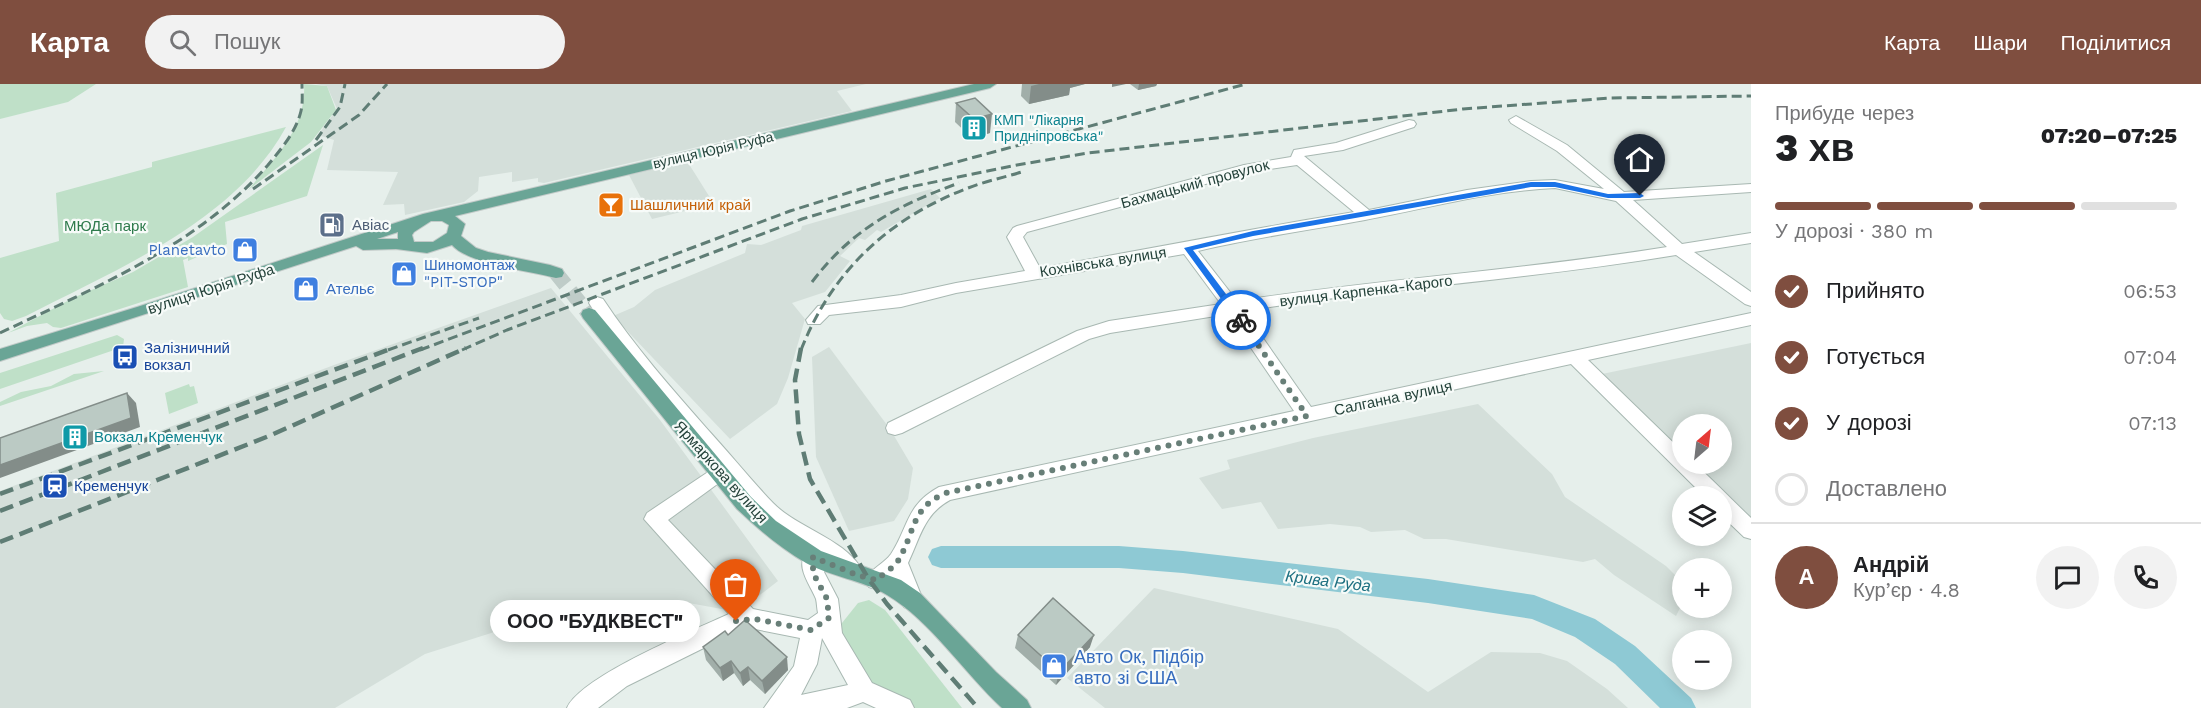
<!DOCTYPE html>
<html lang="uk">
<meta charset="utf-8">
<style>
body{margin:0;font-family:"Work Sans",sans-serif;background:#f2f2f2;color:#202124;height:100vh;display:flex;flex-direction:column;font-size:22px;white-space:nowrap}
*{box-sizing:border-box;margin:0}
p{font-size:20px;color:#757577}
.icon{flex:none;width:33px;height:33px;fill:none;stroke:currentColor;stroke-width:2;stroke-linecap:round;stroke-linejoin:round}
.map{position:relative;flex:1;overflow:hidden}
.sheet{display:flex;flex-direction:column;background:#fff;width:450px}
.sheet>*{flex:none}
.needle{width:39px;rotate:28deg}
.controls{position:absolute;left:1672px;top:330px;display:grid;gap:12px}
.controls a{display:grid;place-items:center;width:60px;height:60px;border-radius:50%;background:#fff;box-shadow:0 3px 15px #0003;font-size:30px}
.pin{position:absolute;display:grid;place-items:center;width:51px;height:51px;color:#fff;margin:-62px -26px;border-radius:50% 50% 50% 0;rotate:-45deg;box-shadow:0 0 6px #0007}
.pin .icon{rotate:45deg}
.courier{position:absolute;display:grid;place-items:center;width:60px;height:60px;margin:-30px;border:4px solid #1a73e8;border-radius:50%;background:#fff;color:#222;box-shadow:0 2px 8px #0007}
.bubble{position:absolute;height:42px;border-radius:21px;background:#fff;box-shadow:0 3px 15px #0003;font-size:20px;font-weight:800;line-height:42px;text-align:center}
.overview em{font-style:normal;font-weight:800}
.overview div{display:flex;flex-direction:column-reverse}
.overview{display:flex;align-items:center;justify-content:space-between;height:102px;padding:0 24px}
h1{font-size:39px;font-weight:800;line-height:45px}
.bar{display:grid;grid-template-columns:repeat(4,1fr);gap:9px 6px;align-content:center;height:72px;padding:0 24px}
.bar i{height:8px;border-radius:4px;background:#e0e0e0}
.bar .selected{background:#7f4e3f}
.bar p{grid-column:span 4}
.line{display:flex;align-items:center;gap:15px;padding:0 24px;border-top:2px solid #e0e0e0}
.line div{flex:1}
.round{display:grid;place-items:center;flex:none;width:63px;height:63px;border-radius:32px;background:#f2f2f2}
ol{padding:0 24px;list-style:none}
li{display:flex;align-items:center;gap:18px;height:66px}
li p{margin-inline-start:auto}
li .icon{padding:6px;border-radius:50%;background:#7f4e3f;color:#fff;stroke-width:4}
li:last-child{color:#757577}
li i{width:33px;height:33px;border:3px solid #e0e0e0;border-radius:50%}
header{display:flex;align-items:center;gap:36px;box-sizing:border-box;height:84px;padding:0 30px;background:#7f4e3f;color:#fff}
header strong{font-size:28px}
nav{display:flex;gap:33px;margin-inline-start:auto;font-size:21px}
.search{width:420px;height:54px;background:#f2f2f2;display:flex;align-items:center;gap:15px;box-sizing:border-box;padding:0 21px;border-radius:33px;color:#757577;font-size:22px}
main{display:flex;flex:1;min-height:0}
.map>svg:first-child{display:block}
.built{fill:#d4dfda}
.green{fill:#bfe0c8}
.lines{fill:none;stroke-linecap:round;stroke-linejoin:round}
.river{fill:#8ec9d4;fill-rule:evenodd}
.major-tunnel{stroke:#bfccc8;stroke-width:15;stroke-dasharray:15 8;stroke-linecap:butt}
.minor-casing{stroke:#a8b8b2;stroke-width:2}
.major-casing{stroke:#c2cac8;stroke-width:2}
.minor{fill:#fff;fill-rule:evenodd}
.major{fill:#6aa596;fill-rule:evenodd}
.rail-far1{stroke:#5f7d75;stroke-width:3;stroke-dasharray:10 5;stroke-linecap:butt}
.rail{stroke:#5f7d75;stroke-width:4.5;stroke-dasharray:14 7;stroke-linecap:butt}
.wall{fill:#a1aea9}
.shaded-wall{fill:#838d89}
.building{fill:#bbcac4;stroke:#838d89;stroke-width:1.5}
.route{fill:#1a73e8}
.done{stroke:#687f78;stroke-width:6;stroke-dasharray:0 10.8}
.labels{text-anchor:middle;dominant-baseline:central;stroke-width:4.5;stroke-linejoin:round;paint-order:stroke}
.far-culture-label{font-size:14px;fill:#0d838f;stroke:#f7fbf9;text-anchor:start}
.far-street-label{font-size:14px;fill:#24423a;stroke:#f7fbf9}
.street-label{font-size:15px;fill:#24423a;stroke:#f7fbf9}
.food-label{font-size:15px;fill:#c56008;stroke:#f7fbf9;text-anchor:start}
.service-label{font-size:15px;fill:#4e5e75;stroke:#f7fbf9;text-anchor:start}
.park-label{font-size:15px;fill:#2d7a4b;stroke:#f7fbf9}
.shop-label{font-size:15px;fill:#366cbe;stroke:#f7fbf9;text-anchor:start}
.transit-label{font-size:15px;fill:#164399;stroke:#f7fbf9;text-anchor:start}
.culture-label{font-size:15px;fill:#0d838f;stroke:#f7fbf9;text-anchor:start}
.water-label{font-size:16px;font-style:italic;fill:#1c6f80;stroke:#f7fbf9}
.near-shop-label{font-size:18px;fill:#366cbe;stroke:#f7fbf9;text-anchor:start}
</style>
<header>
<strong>Карта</strong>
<div class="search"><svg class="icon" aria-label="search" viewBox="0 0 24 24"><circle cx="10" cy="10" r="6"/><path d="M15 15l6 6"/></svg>Пошук</div>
<nav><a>Карта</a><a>Шари</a><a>Поділитися</a></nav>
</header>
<main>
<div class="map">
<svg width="1751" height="624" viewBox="0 0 1751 624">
<rect width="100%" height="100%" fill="#e6efeb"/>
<g class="built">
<path d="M 316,0 L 866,0 L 837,7 L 852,27 L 544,99 L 538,98 L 538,94 L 512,98 L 512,88 L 479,93 L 478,107 L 464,118 L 405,131 L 404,120 L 383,121 L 398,88 L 327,86 L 334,56 L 318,51 L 337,25 L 327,2 Z"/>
<path d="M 687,77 L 714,120 L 652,135 L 629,91 Z"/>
<path d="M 931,105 L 940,114 L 881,148 L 877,146 L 865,156 L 859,154 L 840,172 L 850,177 L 825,208 L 792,219 L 805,235 L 788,294 L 777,320 L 730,355 L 613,232 L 634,223 L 655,206 L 745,169 L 747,160 L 761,161 L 801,146 L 802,142 Z"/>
<path d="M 551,204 L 660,336 L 778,497 L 738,528 L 678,517 L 507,544 L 425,570 L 335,624 L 0,624 L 0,407 L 334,281 Z"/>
<path d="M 1751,259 L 1751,433 L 1695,380 L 1722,380 L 1722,340 L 1683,340 L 1683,368 L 1602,290 Z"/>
<path d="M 829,263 L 890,345 L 913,384 L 908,415 L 894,437 L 849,447 L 816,373 L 812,273 Z"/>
<path d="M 1478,320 L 1552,390 L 1565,413 L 1666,482 L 1683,499 L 1683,524 L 1694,524 L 1688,526 L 1680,524 L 1676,532 L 1614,491 L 1595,475 L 1583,478 L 1446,455 L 1424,455 L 1405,446 L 1371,448 L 1360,443 L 1330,440 L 1278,445 L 1261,418 L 1222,425 L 1199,394 L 1230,385 L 1227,376 L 1313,354 Z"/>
<path d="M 1154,504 L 1338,545 L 1428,608 L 1491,568 L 1540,569 L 1567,577 L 1607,605 L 1628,624 L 1105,624 L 1067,594 Z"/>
</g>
<g class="green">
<path d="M 0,0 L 96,0 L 68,18 L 0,35 Z"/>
<path d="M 304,0 L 327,2 L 336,26 L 311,58 L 248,106 C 274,75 307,44 304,0 Z"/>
<path d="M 286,43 C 235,137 117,185 26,232 L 12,237 L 4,235 L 0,229 L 0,174 L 59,157 L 56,109 L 152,83 L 152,78 Z"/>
<path d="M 323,61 L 307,112 L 225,138 L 227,160 L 188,177 L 188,174 L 183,176 L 188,203 L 61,244 L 53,243 L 47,239 L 27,242 L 8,249 L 73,214 L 133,188 L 193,153 Z"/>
<path d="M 117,251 L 124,255 L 123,263 L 0,305 L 0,289 Z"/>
<path d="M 104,287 L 0,322 L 0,318 L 21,308 L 51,302 L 74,290 Z"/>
<path d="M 189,300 L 190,303 L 194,302 L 198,319 L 169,330 L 165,309 Z"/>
<path d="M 869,516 L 885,526 L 962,624 L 909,624 L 865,603 L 834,549 L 858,519 Z"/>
</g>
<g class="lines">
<path class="river" d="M 941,462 L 1119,462 L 1183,467 L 1428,495 L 1534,511 L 1595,535 L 1635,562 L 1691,614 L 1696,624 L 1660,624 L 1615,580 L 1575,553 L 1532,535 L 1428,519 L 1183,489 L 1119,484 L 941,484 L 932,481 L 928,473 L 932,465 Z"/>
<path class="major-tunnel" d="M 556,189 L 589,230"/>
<defs>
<g id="minor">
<path d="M 1516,32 L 1567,61 L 1624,108 L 1751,100 L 1751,108 L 1633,116 L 1682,160 L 1751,149 L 1751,159 L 1694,168 L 1751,208 L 1751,222 L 1745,220 L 1676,171 C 1533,195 1388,204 1244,227 L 1311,323 L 1751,229 L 1751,241 L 1588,276 L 1683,368 L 1683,380 L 1695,380 C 1715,398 1732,416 1751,434 L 1751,455 L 1744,453 L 1722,432 L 1722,412 L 1704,412 L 1571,280 L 950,416 C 924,430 920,454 908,479 L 923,516 L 920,523 L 912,526 L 904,523 L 893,495 L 876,505 L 869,503 L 865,496 C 871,484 884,480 891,470 C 909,442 906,421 939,403 L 1294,327 L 1228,230 L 1110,249 L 1089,255 L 902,349 L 895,351 L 888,349 L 886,344 L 888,339 L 1077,247 L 1109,237 L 1221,220 L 1184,170 L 956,209 L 901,223 L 829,231 L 820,240 L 808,240 L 806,236 L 818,222 L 901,211 L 956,199 L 1025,187 L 1007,153 L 1013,144 L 1017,142 L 1244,81 L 1291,73 L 1294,66 L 1336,59 L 1409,36 L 1414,37 L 1416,40 L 1414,43 L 1343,66 L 1304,72 L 1369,126 L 1467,106 L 1531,97 L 1555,96 L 1604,105 L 1557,67 L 1511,39 L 1509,36 ZM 1297,81 L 1354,128 C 1249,145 1145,166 1040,184 L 1023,153 L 1027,148 L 1250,88 ZM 1555,104 L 1616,117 L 1667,163 C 1524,186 1379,195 1237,217 L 1198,167 C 1253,154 1309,146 1365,136 C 1428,124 1490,107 1555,104 Z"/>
<path d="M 597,213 L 603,215 C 634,262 672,305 709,347 C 731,371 751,396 773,419 C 797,444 848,456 863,488 L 860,494 C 844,500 836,484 824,476 L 824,488 L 838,515 L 842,549 L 872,599 L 910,616 L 914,624 L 876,624 L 863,618 L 847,624 L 764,624 L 794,582 L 800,554 L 755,545 L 738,547 L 627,602 L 598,624 L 567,624 C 581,592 694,546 729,530 L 644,435 L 647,429 L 717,382 C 673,330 625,278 589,219 L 591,215 ZM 727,393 L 761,433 L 810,466 C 792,479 810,500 816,515 C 817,519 817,525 818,529 L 808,536 L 753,525 L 668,436 ZM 822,554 L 848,601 L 801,611 L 817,580 Z"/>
</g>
<g id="major">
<path d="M 974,0 L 996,0 L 990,4 L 455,132 L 465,140 L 461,152 L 476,164 L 488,168 L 550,181 L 562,185 L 564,189 L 562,193 L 556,194 C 531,187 468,180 452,161 L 427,169 L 396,165 L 363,166 L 356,162 L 0,277 L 0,265 L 137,223 L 423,130 ZM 431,137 L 442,137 L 449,141 L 447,149 L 433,158 L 414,158 L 412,151 L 414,148 ZM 398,148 L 398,155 L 377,155 Z"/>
<path d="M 589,224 L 595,226 L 751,413 L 776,437 L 821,467 L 901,496 L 920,509 L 996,588 L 1027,616 L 1031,624 L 1002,624 C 964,589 931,537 887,511 C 863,496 831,493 806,479 C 780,464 758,445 737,425 L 583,234 L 581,230 L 583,226 Z"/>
</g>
</defs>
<use href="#minor" class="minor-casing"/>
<use href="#major" class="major-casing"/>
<use href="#minor" class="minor"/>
<use href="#major" class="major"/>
<g class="rail-far1">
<path d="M 316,56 L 340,23 L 345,0"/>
<path d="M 253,105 L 359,31 L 387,0"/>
<path d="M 812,198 C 852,145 898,121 959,99"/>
<path d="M 0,249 C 96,203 197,162 268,81 C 281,65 296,48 301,27 C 303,18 302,9 302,0"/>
<path d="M 388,266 L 479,234"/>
<path d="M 420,266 L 790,127 L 886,97 L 1246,0"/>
<path d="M 462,266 L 507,246 L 802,135 L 905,104 L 1017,81 L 1088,69 L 1463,25 L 1611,14 L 1751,12"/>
<path d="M 801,266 C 832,187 889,134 968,104 C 986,97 1006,93 1025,87"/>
</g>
<g class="rail">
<path d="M 801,264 L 795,296 L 799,350 L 810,395 L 868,494 L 887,520 L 978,624"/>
<path d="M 0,410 L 393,264"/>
<path d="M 0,427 L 423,264"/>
<path d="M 0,458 L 269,352 L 466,264"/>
</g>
</g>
<g class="wall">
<path d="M 1022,0 L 1085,0 L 1070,4 L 1069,11 L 1029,20 L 1021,12 Z"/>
<path d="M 1130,0 L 1157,0 L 1156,2 L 1138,6 Z"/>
<path d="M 956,19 L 990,49 L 972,54 L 955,38 Z"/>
<path d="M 728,551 L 788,586 L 765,610 L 750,596 L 743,602 L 734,589 L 723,597 L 706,576 L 703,563 Z"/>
<path d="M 1018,551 L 1090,563 L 1056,601 L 1015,564 Z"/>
</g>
<g class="shaded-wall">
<path d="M 1039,0 L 1085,0 L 1070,4 L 1069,11 L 1029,20 L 1031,2 Z"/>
<path d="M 1112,0 L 1126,0 L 1112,3 Z"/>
<path d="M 1139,0 L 1157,0 L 1156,2 L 1138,6 Z"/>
<path d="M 992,30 L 990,49 L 972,54 L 974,35 Z"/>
<path d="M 127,309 L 136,319 L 140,343 L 0,394 L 0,381 Z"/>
<path d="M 1094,551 L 1090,563 L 1056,601 L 1059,588 Z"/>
<path d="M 787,573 L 788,586 L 765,610 L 762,597 Z"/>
<path d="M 731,577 L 734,589 L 723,597 L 720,584 Z"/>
<path d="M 748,583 L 750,596 L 743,602 L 740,589 Z"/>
</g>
<g class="building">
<path d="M 975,14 L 992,30 L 974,35 L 956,19 Z"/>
<path d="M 127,309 L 131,334 L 0,381 L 0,354 Z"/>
<path d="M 1053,514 L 1094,551 L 1059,588 L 1018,551 Z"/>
<path d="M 745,536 L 787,573 L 762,597 L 748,583 L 740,589 L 731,577 L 720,584 L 703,563 L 725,547 L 728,551 Z"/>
</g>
<path class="route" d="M 1531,98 L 1555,98 L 1608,110 L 1640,109 L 1644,112 L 1640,114 L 1608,114 L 1555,103 L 1531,103 L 1253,152 L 1193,166 L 1244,234 L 1244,238 L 1238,238 L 1184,164 L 1253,147 Z"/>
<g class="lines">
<path class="done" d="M 736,537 L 755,535 L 811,546 L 829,534 L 827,515 L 813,489 L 813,473 L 857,491 L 876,496 C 883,490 893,484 898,477 C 915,449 911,423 946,409 L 1307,332 L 1241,236"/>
</g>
<defs>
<symbol id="building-square" viewBox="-11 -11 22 22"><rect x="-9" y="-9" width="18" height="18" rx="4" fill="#0f9aa8" stroke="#f7fbf9"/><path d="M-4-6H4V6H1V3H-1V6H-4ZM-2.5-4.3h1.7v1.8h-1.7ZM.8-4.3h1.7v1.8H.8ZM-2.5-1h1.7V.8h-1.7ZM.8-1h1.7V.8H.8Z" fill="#fff"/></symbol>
<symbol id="bar-square" viewBox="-11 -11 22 22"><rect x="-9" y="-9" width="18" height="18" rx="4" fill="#e8710a" stroke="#f7fbf9"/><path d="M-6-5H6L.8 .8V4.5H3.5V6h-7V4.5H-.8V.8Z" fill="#fff"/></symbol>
<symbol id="fuel-square" viewBox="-11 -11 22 22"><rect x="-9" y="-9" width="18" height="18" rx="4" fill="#5c6f8a" stroke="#f7fbf9"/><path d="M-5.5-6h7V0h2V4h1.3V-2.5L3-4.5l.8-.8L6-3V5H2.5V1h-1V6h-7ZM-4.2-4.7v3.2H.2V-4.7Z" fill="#fff"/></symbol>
<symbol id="shop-square" viewBox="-11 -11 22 22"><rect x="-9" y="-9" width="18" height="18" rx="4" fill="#3f7fe0" stroke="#f7fbf9"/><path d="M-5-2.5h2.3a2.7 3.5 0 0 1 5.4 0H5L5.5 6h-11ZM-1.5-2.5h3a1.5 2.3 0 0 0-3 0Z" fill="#fff"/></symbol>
<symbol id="bus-square" viewBox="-11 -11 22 22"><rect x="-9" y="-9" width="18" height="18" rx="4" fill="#1a4fb4" stroke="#f7fbf9"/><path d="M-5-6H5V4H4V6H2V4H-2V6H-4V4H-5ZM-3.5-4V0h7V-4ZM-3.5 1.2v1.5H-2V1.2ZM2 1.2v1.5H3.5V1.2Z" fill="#fff"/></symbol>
<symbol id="station-square" viewBox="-11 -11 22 22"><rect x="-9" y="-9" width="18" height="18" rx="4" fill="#1a4fb4" stroke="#f7fbf9"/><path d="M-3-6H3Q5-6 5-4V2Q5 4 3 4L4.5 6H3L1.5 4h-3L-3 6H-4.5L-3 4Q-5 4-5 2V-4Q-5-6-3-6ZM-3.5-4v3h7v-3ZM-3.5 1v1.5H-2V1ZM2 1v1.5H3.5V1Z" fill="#fff"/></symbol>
</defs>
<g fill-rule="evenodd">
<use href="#building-square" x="959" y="29" width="30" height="30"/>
<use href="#bar-square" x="596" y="106" width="30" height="30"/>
<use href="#fuel-square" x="317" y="126" width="30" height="30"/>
<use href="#shop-square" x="230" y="151" width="30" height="30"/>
<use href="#shop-square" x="389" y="175" width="30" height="30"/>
<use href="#shop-square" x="291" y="190" width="30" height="30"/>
<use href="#bus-square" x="110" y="258" width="30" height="30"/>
<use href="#building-square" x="60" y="338" width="30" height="30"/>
<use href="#station-square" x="40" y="387" width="30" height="30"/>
<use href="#shop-square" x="1039" y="567" width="30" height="30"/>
</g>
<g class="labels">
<g class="far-culture-label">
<text x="994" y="36">КМП "Лікарня<tspan x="994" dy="16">Придніпровська"</tspan></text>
</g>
<g class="far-street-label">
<text transform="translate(713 66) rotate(-13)">вулиця Юрія Руфа</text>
</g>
<g class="street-label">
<text transform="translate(1195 100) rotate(-15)">Бахмацький провулок</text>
<text transform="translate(1103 178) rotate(-9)">Кохнівська вулиця</text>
<text transform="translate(211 205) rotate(-18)">вулиця Юрія Руфа</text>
<text transform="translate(1366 207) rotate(-7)">вулиця Карпенка-Карого</text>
<text transform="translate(1393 314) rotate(-12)">Салганна вулиця</text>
<text transform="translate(721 388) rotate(48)">Ярмаркова вулиця</text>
</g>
<g class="food-label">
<text x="630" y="121">Шашличний край</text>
</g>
<g class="service-label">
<text x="352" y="141">Авіас</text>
</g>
<g class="park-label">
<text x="105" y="142">МЮДа парк</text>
</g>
<g class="shop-label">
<text x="226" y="166" text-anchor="end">Planetavto</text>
<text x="424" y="181">Шиномонтаж<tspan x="424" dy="17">"PIT-STOP"</tspan></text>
<text x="326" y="205">Ательє</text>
</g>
<g class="transit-label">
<text x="144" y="264">Залізничний<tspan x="144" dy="17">вокзал</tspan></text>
<text x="74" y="402">Кременчук</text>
</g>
<g class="culture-label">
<text x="94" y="353">Вокзал Кременчук</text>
</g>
<g class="water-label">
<text transform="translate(1328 497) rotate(7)">Крива Руда</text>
</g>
<g class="near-shop-label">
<text x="1074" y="572">Авто Ок, Підбір<tspan x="1074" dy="21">авто зі США</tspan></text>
</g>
</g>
</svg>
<div class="controls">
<a><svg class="needle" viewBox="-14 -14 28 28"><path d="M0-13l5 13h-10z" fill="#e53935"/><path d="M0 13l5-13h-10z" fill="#757577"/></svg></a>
<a><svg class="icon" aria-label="layers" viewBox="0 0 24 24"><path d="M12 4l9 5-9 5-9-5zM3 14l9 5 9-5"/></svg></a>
<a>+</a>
<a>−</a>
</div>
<div class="pin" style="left:736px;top:537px;background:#ea580c"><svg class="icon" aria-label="bag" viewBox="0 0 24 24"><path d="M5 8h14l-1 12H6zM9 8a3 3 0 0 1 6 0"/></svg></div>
<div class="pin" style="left:1640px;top:112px;background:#1f2937"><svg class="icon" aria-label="home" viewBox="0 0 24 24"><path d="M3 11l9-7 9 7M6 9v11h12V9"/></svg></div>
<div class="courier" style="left:1241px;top:236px"><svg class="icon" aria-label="bike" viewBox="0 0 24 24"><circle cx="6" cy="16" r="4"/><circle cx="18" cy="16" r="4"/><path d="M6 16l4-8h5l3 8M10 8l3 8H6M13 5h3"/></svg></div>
<div class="bubble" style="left:490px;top:516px;width:210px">ООО &quot;БУДКВЕСТ&quot;</div>
</div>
<section class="sheet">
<div class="overview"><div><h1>3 хв</h1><p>Прибуде через</p></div><em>07:20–07:25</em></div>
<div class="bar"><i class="selected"></i><i class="selected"></i><i class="selected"></i><i></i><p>У дорозі · 380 m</p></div>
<ol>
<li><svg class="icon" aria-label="check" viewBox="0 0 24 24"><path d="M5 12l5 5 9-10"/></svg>Прийнято<p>06:53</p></li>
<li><svg class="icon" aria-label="check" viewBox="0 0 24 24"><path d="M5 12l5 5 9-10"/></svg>Готується<p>07:04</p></li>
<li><svg class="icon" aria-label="check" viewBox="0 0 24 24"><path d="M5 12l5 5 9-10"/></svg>У дорозі<p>07:13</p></li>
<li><i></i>Доставлено</li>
</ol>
<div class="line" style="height:108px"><b class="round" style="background:#7f4e3f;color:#fff">А</b><div><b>Андрій</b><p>Кур’єр · 4.8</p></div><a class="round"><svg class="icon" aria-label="chat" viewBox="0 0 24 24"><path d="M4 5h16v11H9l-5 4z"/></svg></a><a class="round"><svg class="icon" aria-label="phone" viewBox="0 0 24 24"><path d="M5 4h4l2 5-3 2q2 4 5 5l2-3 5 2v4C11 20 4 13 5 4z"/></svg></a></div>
</section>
</main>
